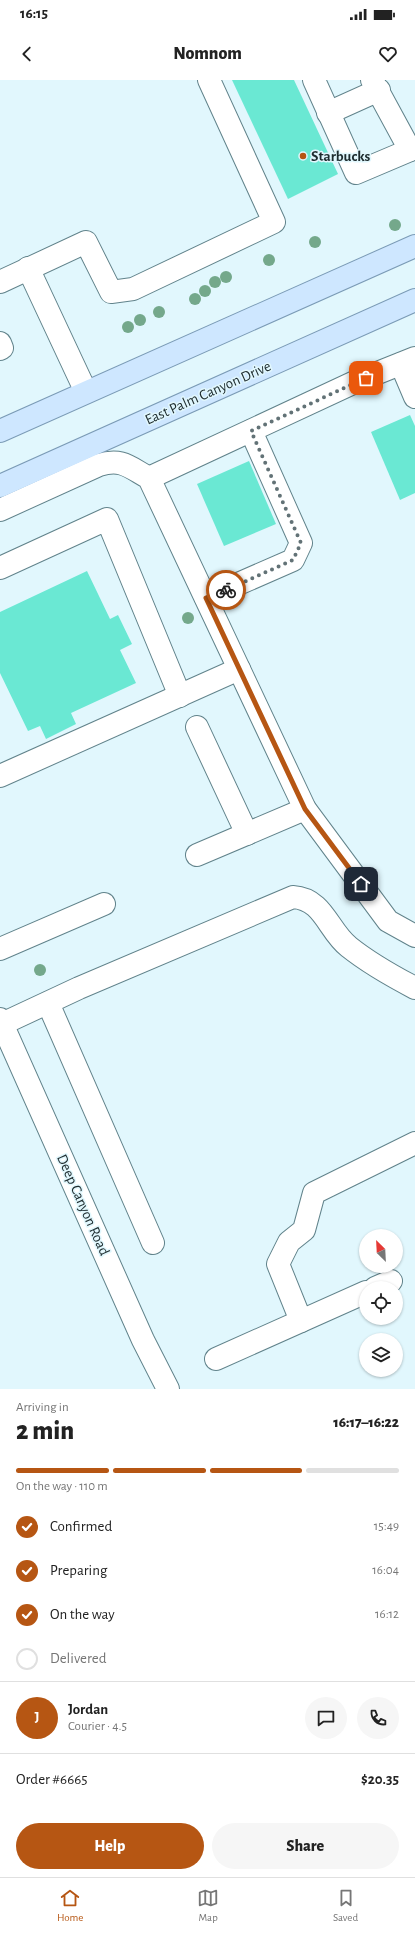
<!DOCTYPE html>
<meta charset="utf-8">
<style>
body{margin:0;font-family:"Alegreya Sans",sans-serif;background:#f6f6f6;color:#222;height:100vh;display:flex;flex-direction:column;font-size:15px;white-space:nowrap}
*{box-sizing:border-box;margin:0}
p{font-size:13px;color:#767676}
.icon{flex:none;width:22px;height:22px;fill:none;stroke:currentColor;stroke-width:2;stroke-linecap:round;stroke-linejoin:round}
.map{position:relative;height:1309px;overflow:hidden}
.panel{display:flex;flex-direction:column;background:#fff;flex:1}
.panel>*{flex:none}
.needle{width:26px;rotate:336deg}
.tools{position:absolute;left:359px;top:1149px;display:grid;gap:8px}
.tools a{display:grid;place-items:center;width:44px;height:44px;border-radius:50%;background:#fff;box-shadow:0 1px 3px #0004;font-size:20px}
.pin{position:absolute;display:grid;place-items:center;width:34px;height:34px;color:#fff;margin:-17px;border-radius:8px;box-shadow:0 2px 6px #0006}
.courier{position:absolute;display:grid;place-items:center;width:40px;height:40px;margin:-20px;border:3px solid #b65613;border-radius:50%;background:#fff;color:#222;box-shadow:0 1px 5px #0007}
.head em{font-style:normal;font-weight:800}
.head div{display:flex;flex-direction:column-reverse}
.head{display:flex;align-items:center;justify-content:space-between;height:68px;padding:0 16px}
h1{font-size:26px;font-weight:800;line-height:30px}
.bar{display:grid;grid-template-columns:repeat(4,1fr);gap:6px 4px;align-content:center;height:48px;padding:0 16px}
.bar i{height:5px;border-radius:3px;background:#e0e0e0}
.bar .current{background:#b65613}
.bar p{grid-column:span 4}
.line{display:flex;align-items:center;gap:10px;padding:0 16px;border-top:1px solid #e0e0e0}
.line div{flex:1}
.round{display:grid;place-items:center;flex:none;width:42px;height:42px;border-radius:21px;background:#f6f6f6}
ol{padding:0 16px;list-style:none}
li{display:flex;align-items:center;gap:12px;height:44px}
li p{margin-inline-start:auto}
li .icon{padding:4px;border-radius:50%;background:#b65613;color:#fff;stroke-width:4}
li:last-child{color:#767676}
li i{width:22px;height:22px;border:2px solid #e0e0e0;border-radius:50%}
.cta{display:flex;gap:8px;margin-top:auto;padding:8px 16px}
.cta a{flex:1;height:46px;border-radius:24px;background:#b65613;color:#fff;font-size:16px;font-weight:800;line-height:46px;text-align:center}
.cta a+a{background:#f6f6f6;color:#222}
.status{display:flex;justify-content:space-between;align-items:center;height:28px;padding:0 20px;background:#fff;direction:ltr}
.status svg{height:11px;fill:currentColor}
header{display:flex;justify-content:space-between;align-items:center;height:52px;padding:0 16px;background:#fff;font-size:18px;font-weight:800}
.tabs{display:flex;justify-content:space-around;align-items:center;height:56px;border-top:1px solid #e0e0e0;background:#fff;font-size:11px;color:#767676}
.tabs a{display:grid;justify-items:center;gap:2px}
.tabs .current{color:#b65613}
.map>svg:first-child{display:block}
.building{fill:#6ae8d3}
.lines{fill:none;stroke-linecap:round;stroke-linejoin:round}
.minor-casing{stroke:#61838b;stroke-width:24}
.major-casing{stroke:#7b9bb6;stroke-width:24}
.minor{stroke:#fff;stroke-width:22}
.major{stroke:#cee7ff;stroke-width:22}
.tree{fill:#74a88b}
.done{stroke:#627276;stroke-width:4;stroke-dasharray:0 7.2}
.route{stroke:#b65613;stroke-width:5}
.poi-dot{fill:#b65613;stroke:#e1f7fd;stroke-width:1.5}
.labels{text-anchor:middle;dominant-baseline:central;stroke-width:3;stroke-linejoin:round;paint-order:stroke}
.poi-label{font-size:15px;font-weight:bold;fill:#1d2b2e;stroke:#e1f7fd;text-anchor:start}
.street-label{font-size:15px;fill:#1d2b2e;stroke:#e1f7fd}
</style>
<div class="status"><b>16:15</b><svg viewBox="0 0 49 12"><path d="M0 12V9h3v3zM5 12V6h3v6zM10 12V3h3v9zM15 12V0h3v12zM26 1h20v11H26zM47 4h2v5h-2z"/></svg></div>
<header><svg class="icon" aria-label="back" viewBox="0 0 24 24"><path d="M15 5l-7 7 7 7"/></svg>Nomnom<svg class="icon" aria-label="heart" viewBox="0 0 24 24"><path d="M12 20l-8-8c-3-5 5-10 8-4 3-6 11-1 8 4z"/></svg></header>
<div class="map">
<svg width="415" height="1309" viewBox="0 0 415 1309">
<rect width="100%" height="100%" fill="#e1f7fd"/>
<g class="building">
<path d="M 232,0 L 294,0 L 338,94 L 288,119 Z"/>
<path d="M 410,335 L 415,346 L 415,413 L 400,420 L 371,352 Z"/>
<path d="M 249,381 L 276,444 L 224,466 L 197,404 Z"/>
<path d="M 87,491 L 110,539 L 118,535 L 132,564 L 120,570 L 136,603 L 71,633 L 76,644 L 46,659 L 40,646 L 28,651 L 0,593 L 0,532 Z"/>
</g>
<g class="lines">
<defs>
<g id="minor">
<path d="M 314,0 L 356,93 L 415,68"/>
<path d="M 372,0 L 410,70"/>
<path d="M 328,33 L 379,10"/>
<path d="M 28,188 L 86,312"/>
<path d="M 0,202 L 86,162 L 111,212 L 133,209 L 274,142 L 209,0"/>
<path d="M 0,263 L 2,268 L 0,269"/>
<path d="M 401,284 L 415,317"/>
<path d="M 149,398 L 355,302 L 415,278"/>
<path d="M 0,430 L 99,385 C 122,378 129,387 149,398 L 305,729 L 388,841 L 415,856"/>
<path d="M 0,488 L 107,439 L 180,616"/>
<path d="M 206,518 L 293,480 L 301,463 L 251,351"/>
<path d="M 197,647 L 247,754"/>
<path d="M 0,696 L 239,589"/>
<path d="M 197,775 L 305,729"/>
<path d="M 0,869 L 104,824"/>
<path d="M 48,923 L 153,1163"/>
<path d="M 0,939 L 143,1260 L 168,1309"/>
<path d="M 2,944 L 79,908 L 293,817 C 324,819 328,851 349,867 C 369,883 392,896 415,908"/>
<path d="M 375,1208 L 391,1201"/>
<path d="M 301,1241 L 278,1184 L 289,1162 L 304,1150 L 314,1113 L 415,1063"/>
<path d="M 216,1279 L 366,1212"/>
</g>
<g id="major">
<path d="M 0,351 L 415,166"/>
<path d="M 0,406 L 415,220"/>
</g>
</defs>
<use href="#minor" class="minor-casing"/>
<use href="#major" class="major-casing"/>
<use href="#minor" class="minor"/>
<use href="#major" class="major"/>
</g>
<g class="tree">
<circle cx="395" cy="145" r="6"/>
<circle cx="315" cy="162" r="6"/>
<circle cx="269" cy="180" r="6"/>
<circle cx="226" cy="197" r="6"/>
<circle cx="215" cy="202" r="6"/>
<circle cx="205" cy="211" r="6"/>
<circle cx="195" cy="219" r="6"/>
<circle cx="159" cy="232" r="6"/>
<circle cx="140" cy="240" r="6"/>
<circle cx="128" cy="247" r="6"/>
<circle cx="188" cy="538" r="6"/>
<circle cx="40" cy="890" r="6"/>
</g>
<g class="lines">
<path class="done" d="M 226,510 L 293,480 L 301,463 L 251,351 L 366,298"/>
<path class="route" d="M 226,510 L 206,518 L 305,729 L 361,804"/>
</g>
<circle class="poi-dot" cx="303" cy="76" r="4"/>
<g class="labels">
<g class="poi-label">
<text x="311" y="76">Starbucks</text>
</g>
<g class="street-label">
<text transform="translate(208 313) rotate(-24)">East Palm Canyon Drive</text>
<text transform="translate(83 1125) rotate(66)">Deep Canyon Road</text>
</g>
</g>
</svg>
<div class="tools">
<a><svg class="needle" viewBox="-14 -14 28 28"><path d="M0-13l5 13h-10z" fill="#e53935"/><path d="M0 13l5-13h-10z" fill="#767676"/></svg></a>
<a><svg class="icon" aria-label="locate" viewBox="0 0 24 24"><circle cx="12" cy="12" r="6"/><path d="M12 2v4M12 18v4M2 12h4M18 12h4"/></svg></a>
<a><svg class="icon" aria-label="layers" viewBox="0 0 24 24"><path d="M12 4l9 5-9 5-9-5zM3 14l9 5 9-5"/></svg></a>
</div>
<div class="pin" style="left:366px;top:298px;background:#ea580c"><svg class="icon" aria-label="bag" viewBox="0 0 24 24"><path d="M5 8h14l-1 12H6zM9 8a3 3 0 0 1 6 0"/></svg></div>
<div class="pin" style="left:361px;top:804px;background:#1f2937"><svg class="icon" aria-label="home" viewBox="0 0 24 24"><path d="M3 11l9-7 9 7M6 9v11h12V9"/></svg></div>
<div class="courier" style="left:226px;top:510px"><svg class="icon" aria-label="bike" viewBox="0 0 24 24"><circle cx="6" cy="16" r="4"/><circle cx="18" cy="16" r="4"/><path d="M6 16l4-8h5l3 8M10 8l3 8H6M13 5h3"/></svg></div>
</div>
<section class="panel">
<div class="head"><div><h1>2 min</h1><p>Arriving in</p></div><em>16:17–16:22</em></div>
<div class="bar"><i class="current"></i><i class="current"></i><i class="current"></i><i></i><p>On the way · 110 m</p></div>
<ol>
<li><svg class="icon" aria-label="check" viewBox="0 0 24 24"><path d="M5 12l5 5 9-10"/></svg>Confirmed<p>15:49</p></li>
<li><svg class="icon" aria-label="check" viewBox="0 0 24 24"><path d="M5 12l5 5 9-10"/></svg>Preparing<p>16:04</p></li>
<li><svg class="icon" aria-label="check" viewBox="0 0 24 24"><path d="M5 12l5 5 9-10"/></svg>On the way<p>16:12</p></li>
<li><i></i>Delivered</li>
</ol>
<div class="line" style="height:72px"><b class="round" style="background:#b65613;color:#fff">J</b><div><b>Jordan</b><p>Courier · 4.5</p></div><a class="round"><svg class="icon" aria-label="chat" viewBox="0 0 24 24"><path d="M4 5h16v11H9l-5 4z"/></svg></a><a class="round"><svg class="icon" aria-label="phone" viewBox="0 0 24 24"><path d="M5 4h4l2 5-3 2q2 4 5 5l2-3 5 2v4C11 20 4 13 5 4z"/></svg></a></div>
<div class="line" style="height:52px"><div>Order #6665</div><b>$20.35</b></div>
<div class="cta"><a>Help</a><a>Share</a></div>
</section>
<nav class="tabs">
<a class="current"><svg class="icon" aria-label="home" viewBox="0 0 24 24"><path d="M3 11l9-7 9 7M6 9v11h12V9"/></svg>Home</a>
<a><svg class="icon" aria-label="map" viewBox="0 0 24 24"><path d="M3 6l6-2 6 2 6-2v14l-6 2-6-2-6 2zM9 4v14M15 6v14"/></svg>Map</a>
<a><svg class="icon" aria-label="saved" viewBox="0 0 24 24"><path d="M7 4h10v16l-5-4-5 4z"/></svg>Saved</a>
</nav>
